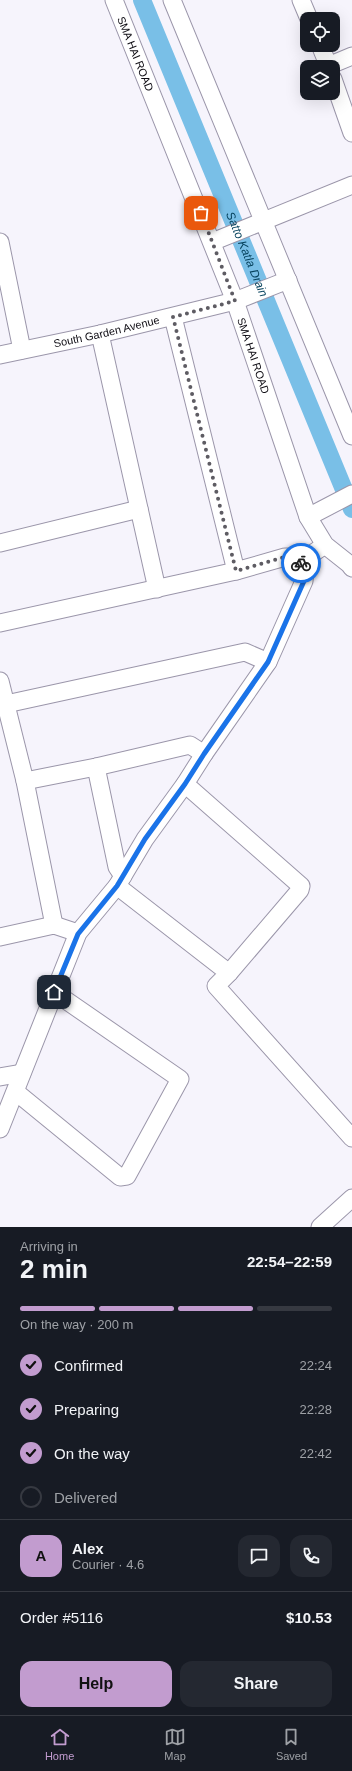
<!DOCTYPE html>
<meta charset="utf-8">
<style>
body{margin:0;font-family:Arial,sans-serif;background:#242831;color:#f1f3f6;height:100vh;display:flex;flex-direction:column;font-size:15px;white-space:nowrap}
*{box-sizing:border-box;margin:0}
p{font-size:13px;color:#9ea1a6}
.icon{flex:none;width:22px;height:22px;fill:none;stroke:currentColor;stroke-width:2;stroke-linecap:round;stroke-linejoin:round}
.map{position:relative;height:1227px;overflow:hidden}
.drawer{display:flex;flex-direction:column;background:#171b24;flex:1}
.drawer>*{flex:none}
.tools{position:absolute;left:300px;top:12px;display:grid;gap:8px}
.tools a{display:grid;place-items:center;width:40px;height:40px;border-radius:8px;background:#171b24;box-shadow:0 4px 16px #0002;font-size:20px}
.pin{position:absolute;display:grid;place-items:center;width:34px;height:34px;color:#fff;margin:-17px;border-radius:8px;box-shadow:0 2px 6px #0006}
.courier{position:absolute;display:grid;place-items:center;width:40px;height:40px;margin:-20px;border:3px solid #1a73e8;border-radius:50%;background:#fff;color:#222;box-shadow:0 1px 5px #0007}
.head em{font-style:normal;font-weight:700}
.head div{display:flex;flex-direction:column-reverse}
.head{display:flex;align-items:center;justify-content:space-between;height:68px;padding:0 20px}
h1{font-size:26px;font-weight:700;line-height:30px}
.bar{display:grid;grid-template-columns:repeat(4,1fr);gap:6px 4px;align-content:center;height:48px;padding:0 20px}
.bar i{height:5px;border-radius:3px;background:#363941}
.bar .current{background:#c29ccf}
.bar p{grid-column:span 4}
.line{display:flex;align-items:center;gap:10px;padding:0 20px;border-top:1px solid #363941}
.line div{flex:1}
.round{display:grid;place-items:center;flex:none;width:42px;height:42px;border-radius:12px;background:#242831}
ol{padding:0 20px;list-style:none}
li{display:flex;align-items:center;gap:12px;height:44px}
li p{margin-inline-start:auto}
li .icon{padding:4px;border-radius:50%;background:#c29ccf;color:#111;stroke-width:4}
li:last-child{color:#9ea1a6}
li i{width:22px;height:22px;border:2px solid #363941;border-radius:50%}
.primary-button{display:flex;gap:8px;margin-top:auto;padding:8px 20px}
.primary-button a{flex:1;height:46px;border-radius:12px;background:#c29ccf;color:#111;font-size:16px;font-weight:700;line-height:46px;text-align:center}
.primary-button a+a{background:#242831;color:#f1f3f6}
.menu{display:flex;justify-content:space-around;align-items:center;height:56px;border-top:1px solid #363941;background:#171b24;font-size:11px;color:#9ea1a6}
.menu a{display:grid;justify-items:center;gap:2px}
.menu .current{color:#c29ccf}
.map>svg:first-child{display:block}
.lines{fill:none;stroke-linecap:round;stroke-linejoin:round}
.canal{stroke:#79bfe7;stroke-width:18}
.street-casing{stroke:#9b96aa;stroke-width:19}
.street{stroke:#fff;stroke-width:17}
.done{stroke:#5e5c63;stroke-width:4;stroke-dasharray:0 7.2}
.route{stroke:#1a73e8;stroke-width:5}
.labels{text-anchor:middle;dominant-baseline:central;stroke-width:4;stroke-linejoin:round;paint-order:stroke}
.street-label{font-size:11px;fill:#0c0a11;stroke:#f6f4fc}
.water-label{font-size:12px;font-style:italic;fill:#07435e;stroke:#f6f4fc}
</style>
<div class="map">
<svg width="352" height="1227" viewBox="0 0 352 1227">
<rect width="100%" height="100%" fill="#f6f4fc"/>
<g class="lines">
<path class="canal" id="s1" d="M 142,0 L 352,509"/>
<defs>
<g id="street">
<path id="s2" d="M 114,0 L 235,301 L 308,517 L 325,545 L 349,564 L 352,568"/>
<path d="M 172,0 L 352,436"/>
<path d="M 301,0 L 309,19"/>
<path d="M 320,45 L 329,67"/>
<path d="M 328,66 L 352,56"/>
<path d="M 333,79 L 352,133"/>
<path d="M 0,242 L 22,350"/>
<path d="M 212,242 L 352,185"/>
<path d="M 173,317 L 236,571"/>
<path d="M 100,334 L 157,589"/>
<path id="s3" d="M 0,355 L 100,334 L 235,301 L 288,280"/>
<path d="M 308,517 L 352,494"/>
<path d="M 0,543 L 139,509"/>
<path d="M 0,623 L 236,571 L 285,557 L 294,557 L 300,562 L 325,545"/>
<path d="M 0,681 L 25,781 L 54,925"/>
<path d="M 6,704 L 245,652 L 268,662"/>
<path d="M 96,767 L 117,867 L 123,876"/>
<path d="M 25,781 L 96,767 L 190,745 L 204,754"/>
<path d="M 185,784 L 301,886 L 300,890 L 229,973"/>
<path d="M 117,886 L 229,973 L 216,986 L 352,1138"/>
<path d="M 0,937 L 54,925 L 78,933"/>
<path d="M 0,1077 L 22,1073"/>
<path d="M 16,1092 L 120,1177 L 127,1176 L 180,1079 L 54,992"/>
<path d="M 0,1129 L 78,933 L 117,886 L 145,839 L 185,784 L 204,754 L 268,662 L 304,581 L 305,571 L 300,562"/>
<path d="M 320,1227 L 352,1198"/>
</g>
</defs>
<use href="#street" class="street-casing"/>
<use href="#street" class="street"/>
</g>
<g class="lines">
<path class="done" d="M 201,213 L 235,301 L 173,317 L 236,571 L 285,557 L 294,557 L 301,563"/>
<path class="route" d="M 54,992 L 78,934 L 117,886 L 145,839 L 185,784 L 204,754 L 268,662 L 304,581 L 305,571 L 301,563"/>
</g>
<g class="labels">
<g class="street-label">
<text stroke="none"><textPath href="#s2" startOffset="58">SMA HAI ROAD</textPath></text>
<text stroke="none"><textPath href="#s3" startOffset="109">South Garden Avenue</textPath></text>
<text stroke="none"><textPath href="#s2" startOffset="382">SMA HAI ROAD</textPath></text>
</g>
<g class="water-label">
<text stroke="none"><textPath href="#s1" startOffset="275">Satto Katla Drain</textPath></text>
</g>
</g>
</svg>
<div class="tools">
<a><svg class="icon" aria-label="locate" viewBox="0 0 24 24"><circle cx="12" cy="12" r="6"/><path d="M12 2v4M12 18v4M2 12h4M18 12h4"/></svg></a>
<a><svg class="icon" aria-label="layers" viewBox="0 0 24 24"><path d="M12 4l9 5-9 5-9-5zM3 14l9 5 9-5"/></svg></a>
</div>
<div class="pin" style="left:201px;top:213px;background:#ea580c"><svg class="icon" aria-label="bag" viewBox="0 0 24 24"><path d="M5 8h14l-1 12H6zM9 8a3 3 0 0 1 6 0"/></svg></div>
<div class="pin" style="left:54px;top:992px;background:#1f2937"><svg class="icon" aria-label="home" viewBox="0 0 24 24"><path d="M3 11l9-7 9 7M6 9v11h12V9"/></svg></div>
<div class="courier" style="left:301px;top:563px"><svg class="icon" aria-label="bike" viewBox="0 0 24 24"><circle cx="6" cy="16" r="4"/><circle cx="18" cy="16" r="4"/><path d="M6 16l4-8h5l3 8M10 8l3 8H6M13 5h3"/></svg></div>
</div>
<section class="drawer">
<div class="head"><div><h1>2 min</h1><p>Arriving in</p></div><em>22:54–22:59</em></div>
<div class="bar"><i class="current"></i><i class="current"></i><i class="current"></i><i></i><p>On the way · 200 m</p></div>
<ol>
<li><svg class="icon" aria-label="check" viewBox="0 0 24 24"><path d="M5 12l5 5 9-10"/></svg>Confirmed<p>22:24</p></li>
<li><svg class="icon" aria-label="check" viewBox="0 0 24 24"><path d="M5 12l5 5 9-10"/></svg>Preparing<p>22:28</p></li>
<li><svg class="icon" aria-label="check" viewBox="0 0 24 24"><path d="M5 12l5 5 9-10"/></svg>On the way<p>22:42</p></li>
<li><i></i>Delivered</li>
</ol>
<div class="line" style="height:72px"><b class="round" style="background:#c29ccf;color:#111">A</b><div><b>Alex</b><p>Courier · 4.6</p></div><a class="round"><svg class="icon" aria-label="chat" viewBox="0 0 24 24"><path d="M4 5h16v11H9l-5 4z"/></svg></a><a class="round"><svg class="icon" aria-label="phone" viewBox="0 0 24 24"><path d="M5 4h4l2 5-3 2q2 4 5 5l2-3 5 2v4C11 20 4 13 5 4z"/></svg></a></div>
<div class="line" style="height:52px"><div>Order #5116</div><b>$10.53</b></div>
<div class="primary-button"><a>Help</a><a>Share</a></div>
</section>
<nav class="menu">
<a class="current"><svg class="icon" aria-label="home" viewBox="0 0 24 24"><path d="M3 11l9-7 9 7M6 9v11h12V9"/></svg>Home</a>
<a><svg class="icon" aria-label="map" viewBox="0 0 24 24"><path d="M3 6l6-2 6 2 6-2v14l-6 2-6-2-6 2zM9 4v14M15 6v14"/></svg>Map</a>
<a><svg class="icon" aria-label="saved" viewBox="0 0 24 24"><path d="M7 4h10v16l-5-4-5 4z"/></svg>Saved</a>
</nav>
